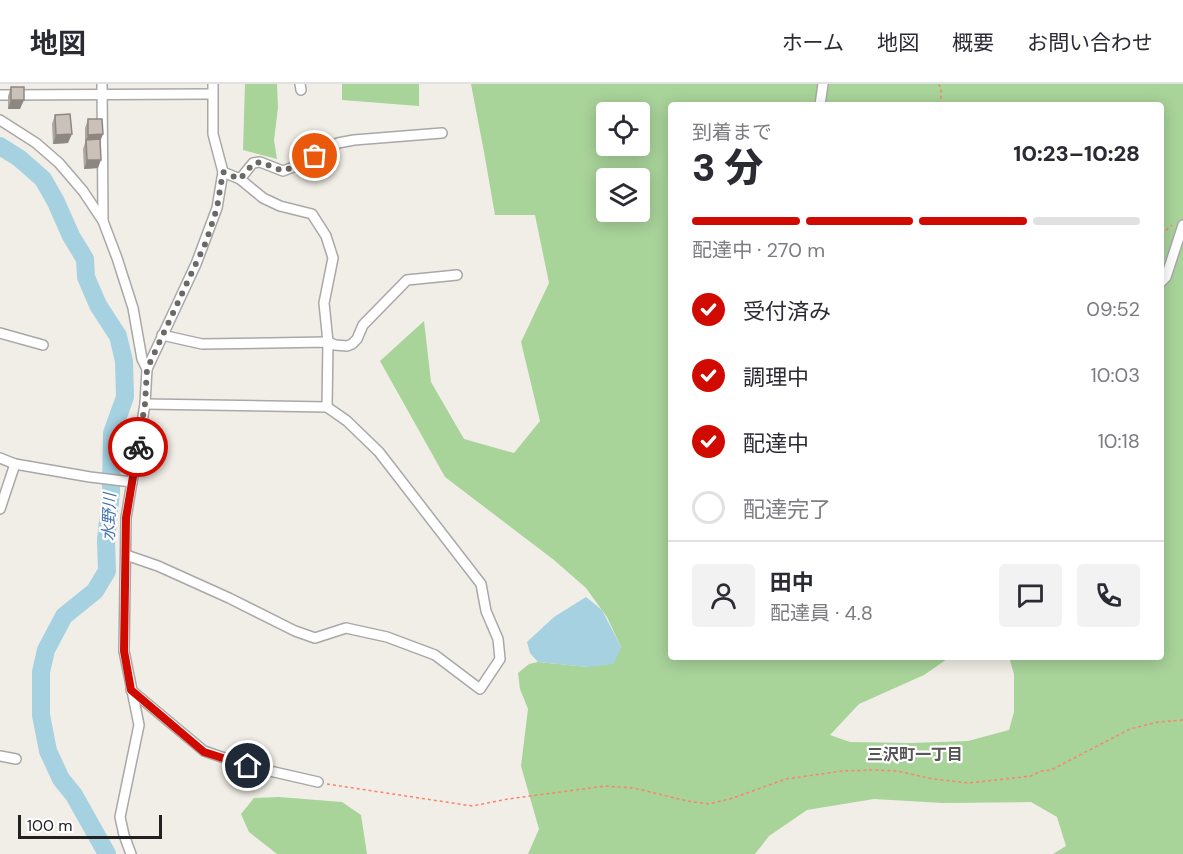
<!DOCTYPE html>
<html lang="ja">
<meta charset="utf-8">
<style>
body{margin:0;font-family:"DM Sans","Noto Sans JP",sans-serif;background:#f2f2f3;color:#2b2b33;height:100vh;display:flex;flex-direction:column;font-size:22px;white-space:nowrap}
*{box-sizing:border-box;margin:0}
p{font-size:20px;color:#7c7c81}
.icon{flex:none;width:33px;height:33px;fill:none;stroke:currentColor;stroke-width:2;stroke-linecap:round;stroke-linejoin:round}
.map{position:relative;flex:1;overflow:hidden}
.panel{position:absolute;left:668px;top:18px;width:496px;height:558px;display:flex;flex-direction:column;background:#fff;border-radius:6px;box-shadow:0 3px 15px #0003}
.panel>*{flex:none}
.controls{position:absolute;left:596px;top:18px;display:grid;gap:12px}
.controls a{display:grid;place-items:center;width:54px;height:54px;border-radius:6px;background:#fff;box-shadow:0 3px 15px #0003;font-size:30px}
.scale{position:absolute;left:18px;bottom:15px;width:144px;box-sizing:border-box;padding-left:6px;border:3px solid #212121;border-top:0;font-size:16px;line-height:21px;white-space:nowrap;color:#212121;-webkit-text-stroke:4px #fff;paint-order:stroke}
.pin{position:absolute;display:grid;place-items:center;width:51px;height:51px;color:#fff;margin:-26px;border:3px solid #fff;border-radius:50%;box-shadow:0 2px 6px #0007}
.courier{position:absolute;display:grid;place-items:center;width:60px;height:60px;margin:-30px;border:4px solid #d10a00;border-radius:50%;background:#fff;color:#222;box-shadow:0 2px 8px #0007}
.overview em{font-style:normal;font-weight:800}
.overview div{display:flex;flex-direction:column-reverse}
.overview{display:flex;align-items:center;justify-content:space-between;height:102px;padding:0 24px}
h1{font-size:39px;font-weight:800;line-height:45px}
.bar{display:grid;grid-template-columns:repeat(4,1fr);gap:9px 6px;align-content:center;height:72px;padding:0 24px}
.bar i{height:8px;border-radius:4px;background:#e1e1e2}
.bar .active{background:#d10a00}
.bar p{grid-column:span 4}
.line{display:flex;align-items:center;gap:15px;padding:0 24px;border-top:2px solid #e1e1e2}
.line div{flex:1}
.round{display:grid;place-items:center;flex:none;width:63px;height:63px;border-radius:6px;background:#f2f2f3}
ol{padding:0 24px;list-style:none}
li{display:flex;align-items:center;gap:18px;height:66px}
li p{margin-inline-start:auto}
li .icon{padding:6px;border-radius:50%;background:#d10a00;color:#fff;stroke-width:4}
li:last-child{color:#7c7c81}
li i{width:33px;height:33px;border:3px solid #e1e1e2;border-radius:50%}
header{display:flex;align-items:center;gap:36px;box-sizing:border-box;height:84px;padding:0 30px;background:#fff;border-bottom:2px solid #e1e1e2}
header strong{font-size:28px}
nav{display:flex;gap:33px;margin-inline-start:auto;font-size:21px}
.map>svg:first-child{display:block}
.forest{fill:#a8d399;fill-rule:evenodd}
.water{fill:#a5d1e1}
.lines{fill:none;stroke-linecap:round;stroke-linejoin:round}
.river{stroke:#a5d1e1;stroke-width:18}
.minor-casing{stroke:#a8a8a8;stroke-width:12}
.path{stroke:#ff816a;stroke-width:1.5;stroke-dasharray:3 3;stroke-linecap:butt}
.minor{stroke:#fff;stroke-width:9}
.wall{fill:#aea69f}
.shaded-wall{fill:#8d8782}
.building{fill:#cac1b9;stroke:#8d8782;stroke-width:1.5}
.done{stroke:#6a6966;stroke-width:6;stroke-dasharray:0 10.8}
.route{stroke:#d10a00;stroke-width:8}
.labels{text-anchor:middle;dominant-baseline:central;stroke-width:4.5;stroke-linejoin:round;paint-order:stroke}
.water-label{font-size:16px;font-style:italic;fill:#4474af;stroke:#fff}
.neighbourhood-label{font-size:16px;font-weight:bold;fill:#545454;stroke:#fff}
</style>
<header>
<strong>地図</strong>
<nav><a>ホーム</a><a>地図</a><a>概要</a><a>お問い合わせ</a></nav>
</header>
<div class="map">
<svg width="1183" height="770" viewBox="0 0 1183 770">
<rect width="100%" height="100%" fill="#f1eee7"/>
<g class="forest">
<path d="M 245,0 L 277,0 L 278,24 L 274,56 L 277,75 L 243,66 Z"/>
<path d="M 342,0 L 419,0 L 419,22 L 342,16 Z"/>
<path d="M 471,0 L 1183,0 L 1183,770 L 1053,770 L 1066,762 L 1057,733 L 1031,718 L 943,719 L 874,715 L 807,726 L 769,752 L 755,770 L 528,770 L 539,745 L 521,682 L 528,625 L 520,605 L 518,589 L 529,580 L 538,578 L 588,583 L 621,563 L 607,533 L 586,504 L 554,476 L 445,393 L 380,277 L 424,237 L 431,298 L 464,355 L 514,369 L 540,337 L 521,258 L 549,199 L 535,131 L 495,131 L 484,68 ZM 670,21 L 1161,21 L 1161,573 L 1009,573 L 1014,590 L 1014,628 L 1009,646 L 968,657 L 910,659 L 850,658 L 830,651 L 859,620 L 924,591 L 950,573 L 670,573 ZM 606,28 L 639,28 L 639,62 L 606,62 ZM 606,94 L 639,94 L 639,128 L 606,128 Z"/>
<path d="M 279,713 L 342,718 L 361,731 L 367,770 L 277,770 L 249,748 L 241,730 L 254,714 Z"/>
</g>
<path class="water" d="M 586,513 L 602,526 L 621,563 L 614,580 L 588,583 L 538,578 L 530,569 L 527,558 L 554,533 Z"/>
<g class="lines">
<path class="river" d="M 0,62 L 19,74 L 43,95 L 56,118 L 71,152 L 85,175 L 86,193 L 98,221 L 118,252 L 124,277 L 125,313 L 112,349 L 111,408 L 106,456 L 107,487 L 95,507 L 64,532 L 46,566 L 41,588 L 41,631 L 48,667 L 61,695 L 74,711 L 107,770"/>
<defs>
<g id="minor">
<path d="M 102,0 L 103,136"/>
<path d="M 300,0 L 301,6"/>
<path d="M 0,11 L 212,10"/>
<path d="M 820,21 L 823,0"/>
<path d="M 0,36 L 36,59 L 59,79 L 83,107 L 103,137 L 117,174 L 133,224 L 142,275 L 147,285"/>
<path d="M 223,88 L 240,95 L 263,114 L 280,122 L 312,130 L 326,152 L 333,174 L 324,219 L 328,258 L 327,323"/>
<path d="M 240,95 L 253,79 L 260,78 L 283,87 L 306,78 L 338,59 L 354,56 L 442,49"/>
<path d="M 1161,198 L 1166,193 L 1183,141"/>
<path d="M 0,249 L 43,261"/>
<path d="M 162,251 L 202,260 L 328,258 L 335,261 L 347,262 L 352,260 L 357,255 L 363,241 L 407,196 L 457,191"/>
<path d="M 0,374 L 15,380 L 90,393 L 132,398"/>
<path d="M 0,425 L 15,380"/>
<path d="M 126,471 L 158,482 L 229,514 L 295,547 L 315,554 L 346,544 L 387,553 L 435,571 L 480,605 L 500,575 L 498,555 L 486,527 L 481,500 L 379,368 L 347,337 L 327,323 L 145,320"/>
<path d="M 131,606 L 204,667 L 248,682 L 318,698"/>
<path d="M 0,672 L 16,675"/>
<path d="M 131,770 L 124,751 L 120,733 L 139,641 L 124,567 L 126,434 L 145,320 L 147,285 L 196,180 L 217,124 L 223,88 L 213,50 L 213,0"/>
</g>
</defs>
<use href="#minor" class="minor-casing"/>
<g class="path">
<path d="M 939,0 L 941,7 L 941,21"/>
<path d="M 1161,147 L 1164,148 L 1172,141"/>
<path d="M 327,700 L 472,722 L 508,715 L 605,702 L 634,704 L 687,717 L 709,720 L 733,714 L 786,695 L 842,687 L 873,686 L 897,687 L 933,695 L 969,699 L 1031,692 L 1041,687 L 1051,686 L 1130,645 L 1158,638 L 1183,636"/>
</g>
<use href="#minor" class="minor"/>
</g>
<g class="wall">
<path d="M 11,3 L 20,25 L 8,25 L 8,12 Z"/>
<path d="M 55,31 L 68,59 L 53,60 L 52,40 Z"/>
<path d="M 88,35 L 103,50 L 100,58 L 98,84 L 84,85 L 83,65 L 85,59 L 85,44 Z"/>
</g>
<g class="shaded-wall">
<path d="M 11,16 L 24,16 L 20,25 L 8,25 Z"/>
<path d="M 72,50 L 68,59 L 53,60 L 56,51 Z"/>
<path d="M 103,50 L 99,59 L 86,57 L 88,51 Z"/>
<path d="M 87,76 L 101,76 L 98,84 L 84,85 Z"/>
</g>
<g class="building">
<rect x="11" y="3" width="13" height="13"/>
<path d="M 70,30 L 72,50 L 56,51 L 55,31 Z"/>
<path d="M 88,35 L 102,35 L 103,50 L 88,51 Z"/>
<path d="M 100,55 L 101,76 L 87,76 L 86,56 Z"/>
</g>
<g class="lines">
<path class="done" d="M 138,363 L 145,320 L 147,285 L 206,158 L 217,124 L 223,88 L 240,95 L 253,80 L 260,78 L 283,87 L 296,82 L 315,72"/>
<path class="route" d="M 138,363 L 126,434 L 124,567 L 131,606 L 204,668 L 248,682"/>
</g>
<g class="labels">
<g class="water-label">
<text transform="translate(109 433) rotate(-88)">水野川</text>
</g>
<g class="neighbourhood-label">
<text x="915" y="670">三沢町一丁目</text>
</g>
</g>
</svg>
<div class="controls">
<a><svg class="icon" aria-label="locate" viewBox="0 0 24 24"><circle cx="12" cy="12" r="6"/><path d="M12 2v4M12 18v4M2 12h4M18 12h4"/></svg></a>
<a><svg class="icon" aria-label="layers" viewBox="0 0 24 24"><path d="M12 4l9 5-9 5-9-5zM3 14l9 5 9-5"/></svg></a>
</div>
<div class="scale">100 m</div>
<div class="pin" style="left:315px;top:72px;background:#ea580c"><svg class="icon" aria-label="bag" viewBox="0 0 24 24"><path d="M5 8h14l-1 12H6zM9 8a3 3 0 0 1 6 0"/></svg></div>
<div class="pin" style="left:248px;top:682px;background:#1f2937"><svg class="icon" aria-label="home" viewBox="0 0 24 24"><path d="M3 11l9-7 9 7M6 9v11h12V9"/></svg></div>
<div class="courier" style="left:138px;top:363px"><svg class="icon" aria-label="bike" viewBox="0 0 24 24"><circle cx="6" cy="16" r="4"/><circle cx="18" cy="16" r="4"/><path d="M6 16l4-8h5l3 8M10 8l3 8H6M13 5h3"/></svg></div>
<section class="panel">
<div class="overview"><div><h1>3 分</h1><p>到着まで</p></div><em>10:23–10:28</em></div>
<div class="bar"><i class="active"></i><i class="active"></i><i class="active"></i><i></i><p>配達中 · 270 m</p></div>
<ol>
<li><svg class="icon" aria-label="check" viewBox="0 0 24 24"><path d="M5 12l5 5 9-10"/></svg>受付済み<p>09:52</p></li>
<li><svg class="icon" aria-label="check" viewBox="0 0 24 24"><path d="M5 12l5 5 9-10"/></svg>調理中<p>10:03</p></li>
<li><svg class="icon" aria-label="check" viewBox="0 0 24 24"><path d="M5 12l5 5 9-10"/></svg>配達中<p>10:18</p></li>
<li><i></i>配達完了</li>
</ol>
<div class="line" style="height:108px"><a class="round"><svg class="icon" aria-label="person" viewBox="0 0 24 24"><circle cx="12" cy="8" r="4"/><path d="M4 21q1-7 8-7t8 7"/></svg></a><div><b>田中</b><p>配達員 · 4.8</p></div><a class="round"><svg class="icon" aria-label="chat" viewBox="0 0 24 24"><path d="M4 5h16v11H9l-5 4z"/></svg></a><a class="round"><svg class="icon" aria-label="phone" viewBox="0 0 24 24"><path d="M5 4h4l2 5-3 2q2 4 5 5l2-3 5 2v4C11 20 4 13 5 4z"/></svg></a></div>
</section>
</div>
